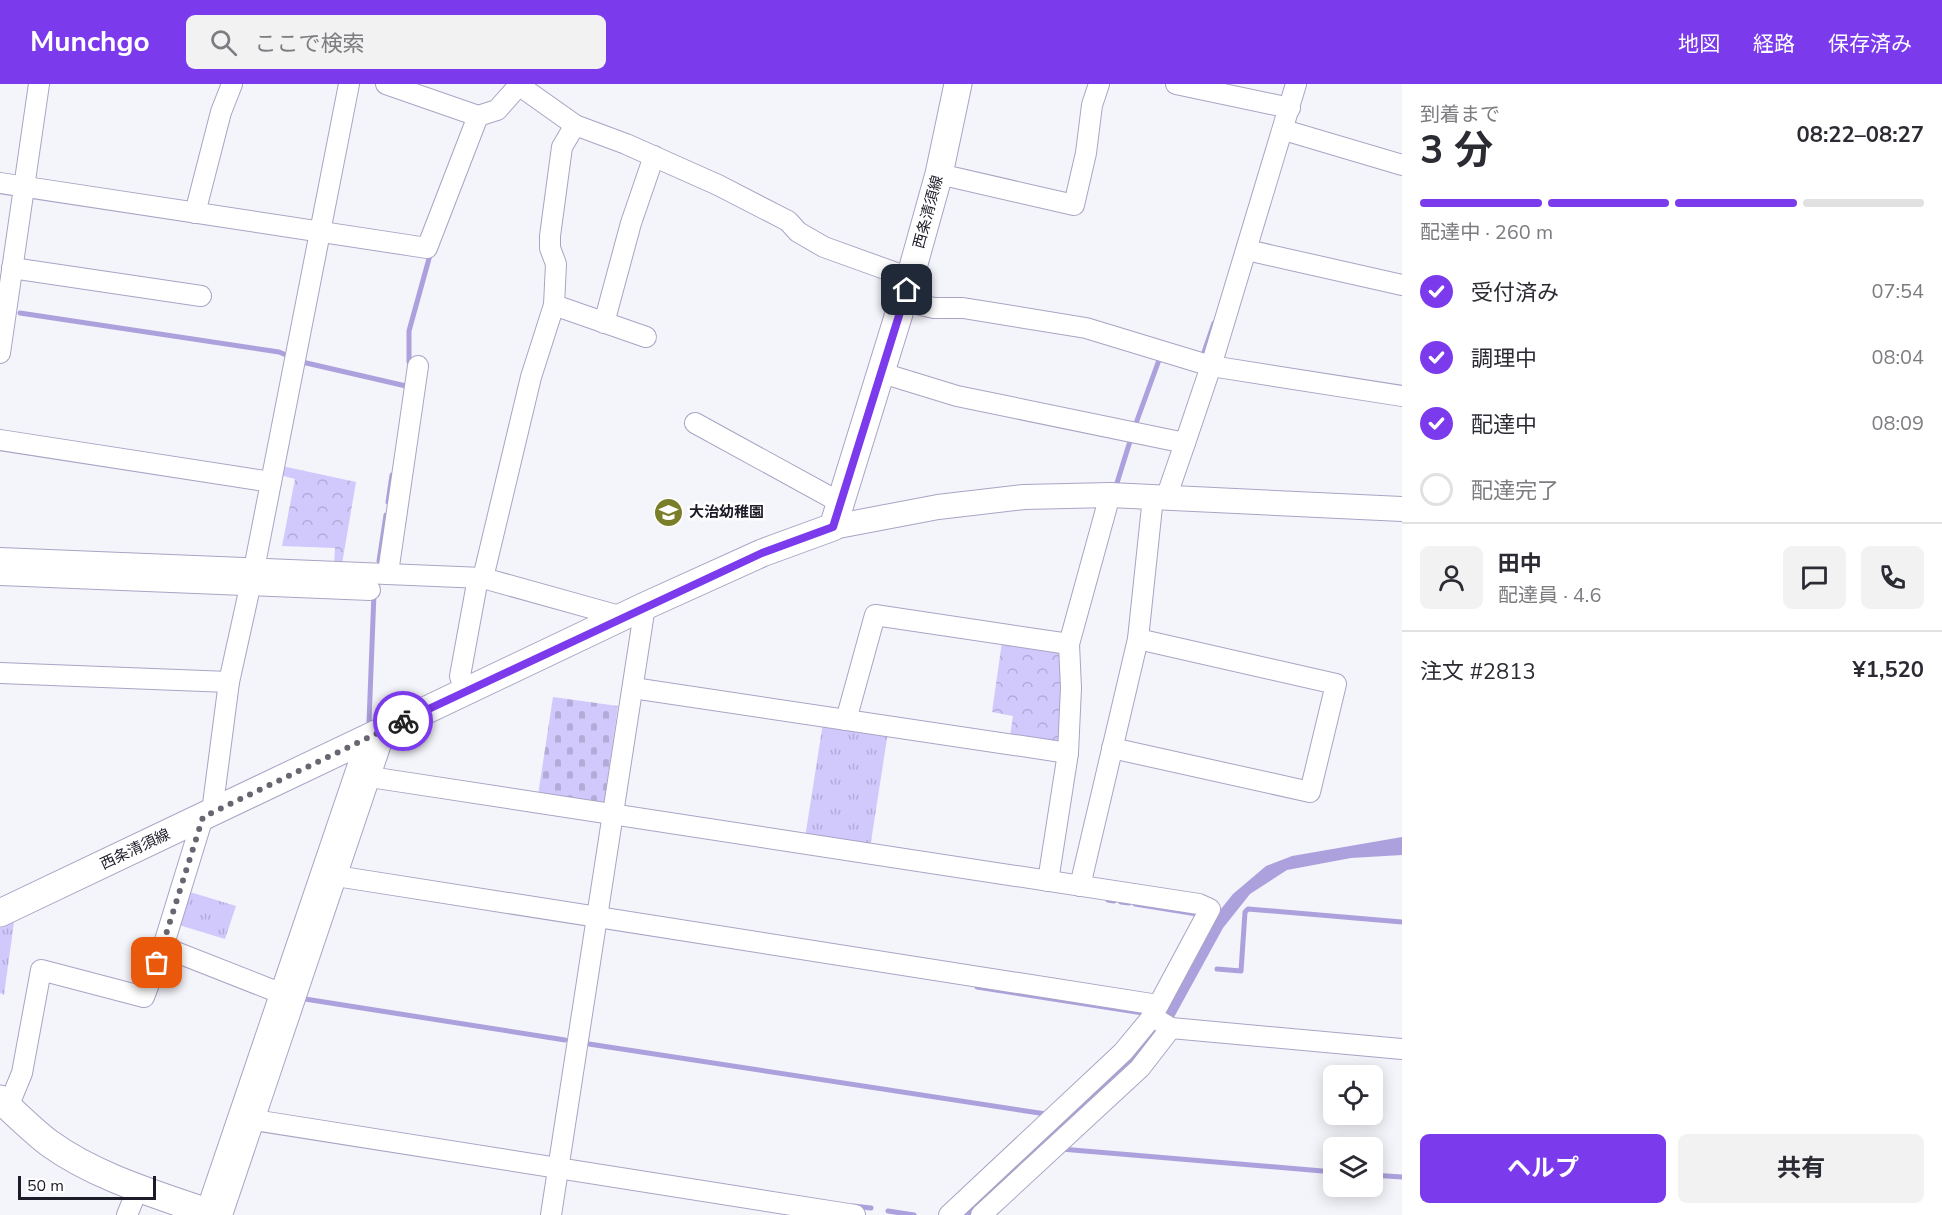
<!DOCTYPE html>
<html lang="ja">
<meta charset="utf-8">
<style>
body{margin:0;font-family:"Nunito Sans","Noto Sans JP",sans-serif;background:#f2f2f3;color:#2b2b33;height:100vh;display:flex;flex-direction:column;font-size:22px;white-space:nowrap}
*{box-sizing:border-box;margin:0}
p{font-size:20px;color:#7c7c81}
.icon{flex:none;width:33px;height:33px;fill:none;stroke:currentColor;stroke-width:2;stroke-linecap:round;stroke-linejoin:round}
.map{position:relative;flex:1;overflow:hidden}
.side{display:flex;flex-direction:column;background:#fff;width:540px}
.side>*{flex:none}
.controls{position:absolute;left:1323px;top:981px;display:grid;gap:12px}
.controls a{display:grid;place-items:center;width:60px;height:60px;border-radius:9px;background:#fff;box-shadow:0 3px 15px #0003;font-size:30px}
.scale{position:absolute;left:18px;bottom:15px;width:138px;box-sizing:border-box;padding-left:6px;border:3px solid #1d1b27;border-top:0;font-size:16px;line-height:21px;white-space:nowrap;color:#1d1b27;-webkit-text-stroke:4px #fff;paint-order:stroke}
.pin{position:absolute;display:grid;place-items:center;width:51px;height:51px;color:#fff;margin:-26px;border-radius:12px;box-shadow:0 3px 9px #0006}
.courier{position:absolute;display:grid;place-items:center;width:60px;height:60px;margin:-30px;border:4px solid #7c3aed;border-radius:50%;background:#fff;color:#222;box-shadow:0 2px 8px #0007}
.headline em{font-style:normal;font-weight:700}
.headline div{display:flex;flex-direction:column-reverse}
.headline{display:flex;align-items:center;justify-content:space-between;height:102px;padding:0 18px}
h1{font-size:39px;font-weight:700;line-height:45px}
.bar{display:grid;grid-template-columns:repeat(4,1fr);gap:9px 6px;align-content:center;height:72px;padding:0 18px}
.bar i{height:8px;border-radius:4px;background:#e1e1e2}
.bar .selected{background:#7c3aed}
.bar p{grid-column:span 4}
.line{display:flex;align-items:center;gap:15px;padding:0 18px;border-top:2px solid #e1e1e2}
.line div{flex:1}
.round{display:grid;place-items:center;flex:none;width:63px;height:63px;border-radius:9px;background:#f2f2f3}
ol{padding:0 18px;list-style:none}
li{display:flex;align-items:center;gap:18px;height:66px}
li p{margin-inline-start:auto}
li .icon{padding:6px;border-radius:50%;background:#7c3aed;color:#fff;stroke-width:4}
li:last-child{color:#7c7c81}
li i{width:33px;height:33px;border:3px solid #e1e1e2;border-radius:50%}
.button{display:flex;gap:12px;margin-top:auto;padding:12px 18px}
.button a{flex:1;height:69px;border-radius:9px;background:#7c3aed;color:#fff;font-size:24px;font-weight:700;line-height:69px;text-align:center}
.button a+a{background:#f2f2f3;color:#2b2b33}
header{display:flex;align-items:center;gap:36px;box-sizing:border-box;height:84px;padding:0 30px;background:#7c3aed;color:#fff}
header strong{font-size:28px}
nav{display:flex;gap:33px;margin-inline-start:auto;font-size:21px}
.search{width:420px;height:54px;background:#f2f2f3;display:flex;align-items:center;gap:15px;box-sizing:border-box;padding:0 21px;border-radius:9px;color:#7c7c81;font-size:22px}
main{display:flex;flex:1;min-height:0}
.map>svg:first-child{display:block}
.grass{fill:url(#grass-tufts)}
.forest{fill:url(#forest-crowns)}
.cemetery{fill:url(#cemetery-stones)}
.water{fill:#aca1dd}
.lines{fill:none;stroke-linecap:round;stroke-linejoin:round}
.stream{stroke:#aca1dd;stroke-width:5}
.minor-casing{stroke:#a9a4c4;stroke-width:22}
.tertiary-casing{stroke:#a9a4c4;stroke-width:26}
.secondary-casing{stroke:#a9a4c4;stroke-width:29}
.minor{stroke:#fff;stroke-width:20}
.tertiary{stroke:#fff;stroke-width:24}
.secondary{stroke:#fff;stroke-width:27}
.done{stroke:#686771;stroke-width:6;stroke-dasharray:0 10.8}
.route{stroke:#7c3aed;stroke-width:8}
.labels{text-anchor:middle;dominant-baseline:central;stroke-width:5;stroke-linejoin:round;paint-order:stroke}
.street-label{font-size:15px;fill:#1d1b27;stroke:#fff}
.poi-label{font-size:15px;font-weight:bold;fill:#1d1b27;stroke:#fff;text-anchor:start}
</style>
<header>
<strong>Munchgo</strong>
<div class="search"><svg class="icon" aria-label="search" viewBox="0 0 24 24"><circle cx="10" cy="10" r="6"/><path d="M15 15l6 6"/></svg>ここで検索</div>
<nav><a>地図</a><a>経路</a><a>保存済み</a></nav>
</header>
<main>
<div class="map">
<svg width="1402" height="1131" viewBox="0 0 1402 1131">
<defs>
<pattern id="grass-tufts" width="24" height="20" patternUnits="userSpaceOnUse" patternTransform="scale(1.5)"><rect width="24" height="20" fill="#d1c8fc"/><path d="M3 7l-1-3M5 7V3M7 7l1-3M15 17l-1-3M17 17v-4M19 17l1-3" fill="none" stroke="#b3abd8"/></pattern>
<pattern id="forest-crowns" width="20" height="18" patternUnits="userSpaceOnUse" patternTransform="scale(1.5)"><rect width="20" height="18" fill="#d1c8fc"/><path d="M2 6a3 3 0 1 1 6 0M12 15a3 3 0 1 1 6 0" fill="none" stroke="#b3abd8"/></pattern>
<pattern id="cemetery-stones" width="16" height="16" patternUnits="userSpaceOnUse" patternTransform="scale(1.5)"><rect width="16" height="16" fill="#d1c8fc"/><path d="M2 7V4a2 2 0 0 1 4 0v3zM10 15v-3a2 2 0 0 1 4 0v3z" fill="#b3abd8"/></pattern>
</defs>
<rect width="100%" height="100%" fill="#f4f4fb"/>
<g class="grass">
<path d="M 823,639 L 888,648 L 870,764 L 805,754 Z"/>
<path d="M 190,808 L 236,822 L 225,855 L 179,841 Z"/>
<path d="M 14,838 L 4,911 L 0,909 L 0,844 Z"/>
</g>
<g class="forest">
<path d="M 282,382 L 356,398 L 342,480 L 334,480 L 335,464 L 282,462 L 295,395 L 280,391 Z"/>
<path d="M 1002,558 L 1063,567 L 1060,660 L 1010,652 L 1013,632 L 992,628 Z"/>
</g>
<path class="cemetery" d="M 553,613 L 618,622 L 604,720 L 538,711 Z"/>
<path class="water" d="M 1402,753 L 1402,771 L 1351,774 L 1287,786 L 1250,810 L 1223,844 L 1172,937 L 1136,983 L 974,1131 L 959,1131 L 1153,943 L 1221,825 L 1233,810 L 1266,782 L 1292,772 Z"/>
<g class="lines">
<g class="stream">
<path d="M 20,229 L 279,268 L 286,271"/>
<path d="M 1202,274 L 1214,239"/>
<path d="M 302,278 L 406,302"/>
<path d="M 409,278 L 409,247 L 430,171"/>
<path d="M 1135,342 L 1159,276"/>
<path d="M 1117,399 L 1131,354"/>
<path d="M 388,418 L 392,391"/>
<path d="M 379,477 L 386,431"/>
<path d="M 369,638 L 374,509"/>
<path d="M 1108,816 L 1114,817"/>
<path d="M 1121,818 L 1129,819"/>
<path d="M 1135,820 L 1197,830"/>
<path d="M 1217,885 L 1241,887 L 1245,828 L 1248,825 L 1402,838"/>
<path d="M 977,903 L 1143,929"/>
<path d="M 305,915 L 565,956"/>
<path d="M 589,960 L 1046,1030"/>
<path d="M 1061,1065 L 1334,1088"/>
<path d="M 1372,1091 L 1402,1093"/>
<path d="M 853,1122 L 871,1124"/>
<path d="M 888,1127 L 914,1131"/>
</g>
<defs>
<g id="minor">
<path d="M 386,0 L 478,32 L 497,26 L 520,0"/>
<path d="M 1176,0 L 1290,24"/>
<path d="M 520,2 L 575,41 L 626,60 L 718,101 L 788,137 L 798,148 L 824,163 L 910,194"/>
<path d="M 1284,46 L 1402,81"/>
<path d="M 939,90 L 1074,121 L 1086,69 L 1092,21 L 1099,0"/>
<path d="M 0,99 L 427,164 L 478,32"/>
<path d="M 195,129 L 221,28 L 232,0"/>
<path d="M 1247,166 L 1402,201"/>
<path d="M 12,184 L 201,212"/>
<path d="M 904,217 L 934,224 L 963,224 L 1086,244 L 1211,282 L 1402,312"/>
<path d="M 554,221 L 646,253"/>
<path d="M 604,239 L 631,139 L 654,72"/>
<path d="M 0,269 L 39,0"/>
<path d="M 882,289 L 957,312 L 1185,359 L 1211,282 L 1296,0"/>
<path d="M 695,339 L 841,419"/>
<path d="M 0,356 L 271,398"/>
<path d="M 1166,414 L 1185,359"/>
<path d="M 0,474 L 483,494 L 623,533"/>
<path d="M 388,489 L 418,282"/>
<path d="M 0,491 L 370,506"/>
<path d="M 483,494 L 531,293 L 554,221 L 556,180 L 550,164 L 550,152 L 562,63 L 575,41"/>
<path d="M 0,589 L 229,598"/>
<path d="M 633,604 L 1068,669"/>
<path d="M 465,608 L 460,592 L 478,494"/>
<path d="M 846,636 L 875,531 L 1069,560"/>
<path d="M 1112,664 L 1310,708 L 1336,600 L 1138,555"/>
<path d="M 370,693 L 1199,820 L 1210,825 L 1152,933 L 1123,968 L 949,1131"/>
<path d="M 212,728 L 229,598 L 254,485 L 349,0"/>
<path d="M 336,792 L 1158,921"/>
<path d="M 1048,797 L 1068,669 L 1071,604 L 1069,560 L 1110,411"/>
<path d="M 1080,802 L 1138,555 L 1153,413"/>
<path d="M 163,863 L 280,909"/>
<path d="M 1161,938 L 1171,944 L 1402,965"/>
<path d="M 8,1023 L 22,989 L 41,886 L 144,913 L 163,863 L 203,733"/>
<path d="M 254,1036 L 855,1131"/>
<path d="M 206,1128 L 367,654"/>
<path d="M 127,1131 L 138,1104"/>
<path d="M 222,1131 L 386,645"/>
<path d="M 551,1131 L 645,522"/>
<path d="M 981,1131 L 1140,984 L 1171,944"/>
</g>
<path id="tertiary" d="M 833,443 L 938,423 L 1024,413 L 1110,411 L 1402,425"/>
<g id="secondary">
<path d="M 0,829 L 645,522 L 762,469 L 833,443 L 910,194 L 939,90 L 958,0"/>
<path d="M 0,1015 C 16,1030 32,1046 49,1059 C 97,1094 159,1111 215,1131"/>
</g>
</defs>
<use href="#minor" class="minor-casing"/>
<use href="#tertiary" class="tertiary-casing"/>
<use href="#secondary" class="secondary-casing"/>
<use href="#minor" class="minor"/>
<use href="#tertiary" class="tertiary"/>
<use href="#secondary" class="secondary"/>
</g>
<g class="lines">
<path class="done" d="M 157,879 L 203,733 L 403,637"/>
<path class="route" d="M 403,637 L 762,469 L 833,443 L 907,206"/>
</g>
<defs>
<symbol id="school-disc" viewBox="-11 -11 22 22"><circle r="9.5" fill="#7a7e28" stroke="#fff"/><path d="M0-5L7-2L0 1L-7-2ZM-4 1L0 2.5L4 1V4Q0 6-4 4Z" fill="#fff"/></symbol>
</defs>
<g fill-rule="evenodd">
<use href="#school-disc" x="652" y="412" width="33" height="33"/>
</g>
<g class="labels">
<g class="street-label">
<text transform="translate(928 128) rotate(-75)">西条清須線</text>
<text transform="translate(135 765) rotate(-25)">西条清須線</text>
</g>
<g class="poi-label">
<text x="689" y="428">大治幼稚園</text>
</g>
</g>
</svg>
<div class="controls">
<a><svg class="icon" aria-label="locate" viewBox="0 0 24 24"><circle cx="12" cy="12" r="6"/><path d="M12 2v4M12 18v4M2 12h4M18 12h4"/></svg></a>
<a><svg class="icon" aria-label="layers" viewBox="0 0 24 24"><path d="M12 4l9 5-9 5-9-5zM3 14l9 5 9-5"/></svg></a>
</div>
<div class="scale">50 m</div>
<div class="pin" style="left:157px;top:879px;background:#ea580c"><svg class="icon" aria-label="bag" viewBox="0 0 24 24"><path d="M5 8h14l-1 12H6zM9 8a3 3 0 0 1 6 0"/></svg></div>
<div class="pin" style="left:907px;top:206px;background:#1f2937"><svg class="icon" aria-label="home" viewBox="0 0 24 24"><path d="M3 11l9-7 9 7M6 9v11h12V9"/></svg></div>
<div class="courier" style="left:403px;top:637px"><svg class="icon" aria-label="bike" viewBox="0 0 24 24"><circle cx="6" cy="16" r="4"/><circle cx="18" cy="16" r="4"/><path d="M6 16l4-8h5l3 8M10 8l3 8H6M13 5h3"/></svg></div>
</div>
<section class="side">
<div class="headline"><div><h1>3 分</h1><p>到着まで</p></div><em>08:22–08:27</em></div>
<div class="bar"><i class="selected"></i><i class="selected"></i><i class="selected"></i><i></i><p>配達中 · 260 m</p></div>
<ol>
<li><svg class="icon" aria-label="check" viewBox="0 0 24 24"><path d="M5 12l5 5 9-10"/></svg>受付済み<p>07:54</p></li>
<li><svg class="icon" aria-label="check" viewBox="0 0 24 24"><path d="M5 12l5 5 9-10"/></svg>調理中<p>08:04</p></li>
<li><svg class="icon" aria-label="check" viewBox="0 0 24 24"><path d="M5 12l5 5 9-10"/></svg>配達中<p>08:09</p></li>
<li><i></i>配達完了</li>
</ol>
<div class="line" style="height:108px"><a class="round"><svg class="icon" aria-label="person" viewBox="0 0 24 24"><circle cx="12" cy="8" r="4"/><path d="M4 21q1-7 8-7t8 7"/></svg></a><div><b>田中</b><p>配達員 · 4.6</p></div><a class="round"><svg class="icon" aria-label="chat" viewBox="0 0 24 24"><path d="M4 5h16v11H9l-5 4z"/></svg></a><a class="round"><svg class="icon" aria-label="phone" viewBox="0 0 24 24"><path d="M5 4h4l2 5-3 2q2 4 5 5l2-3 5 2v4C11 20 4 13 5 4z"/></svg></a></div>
<div class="line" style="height:78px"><div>注文 #2813</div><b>¥1,520</b></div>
<div class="button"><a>ヘルプ</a><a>共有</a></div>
</section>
</main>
